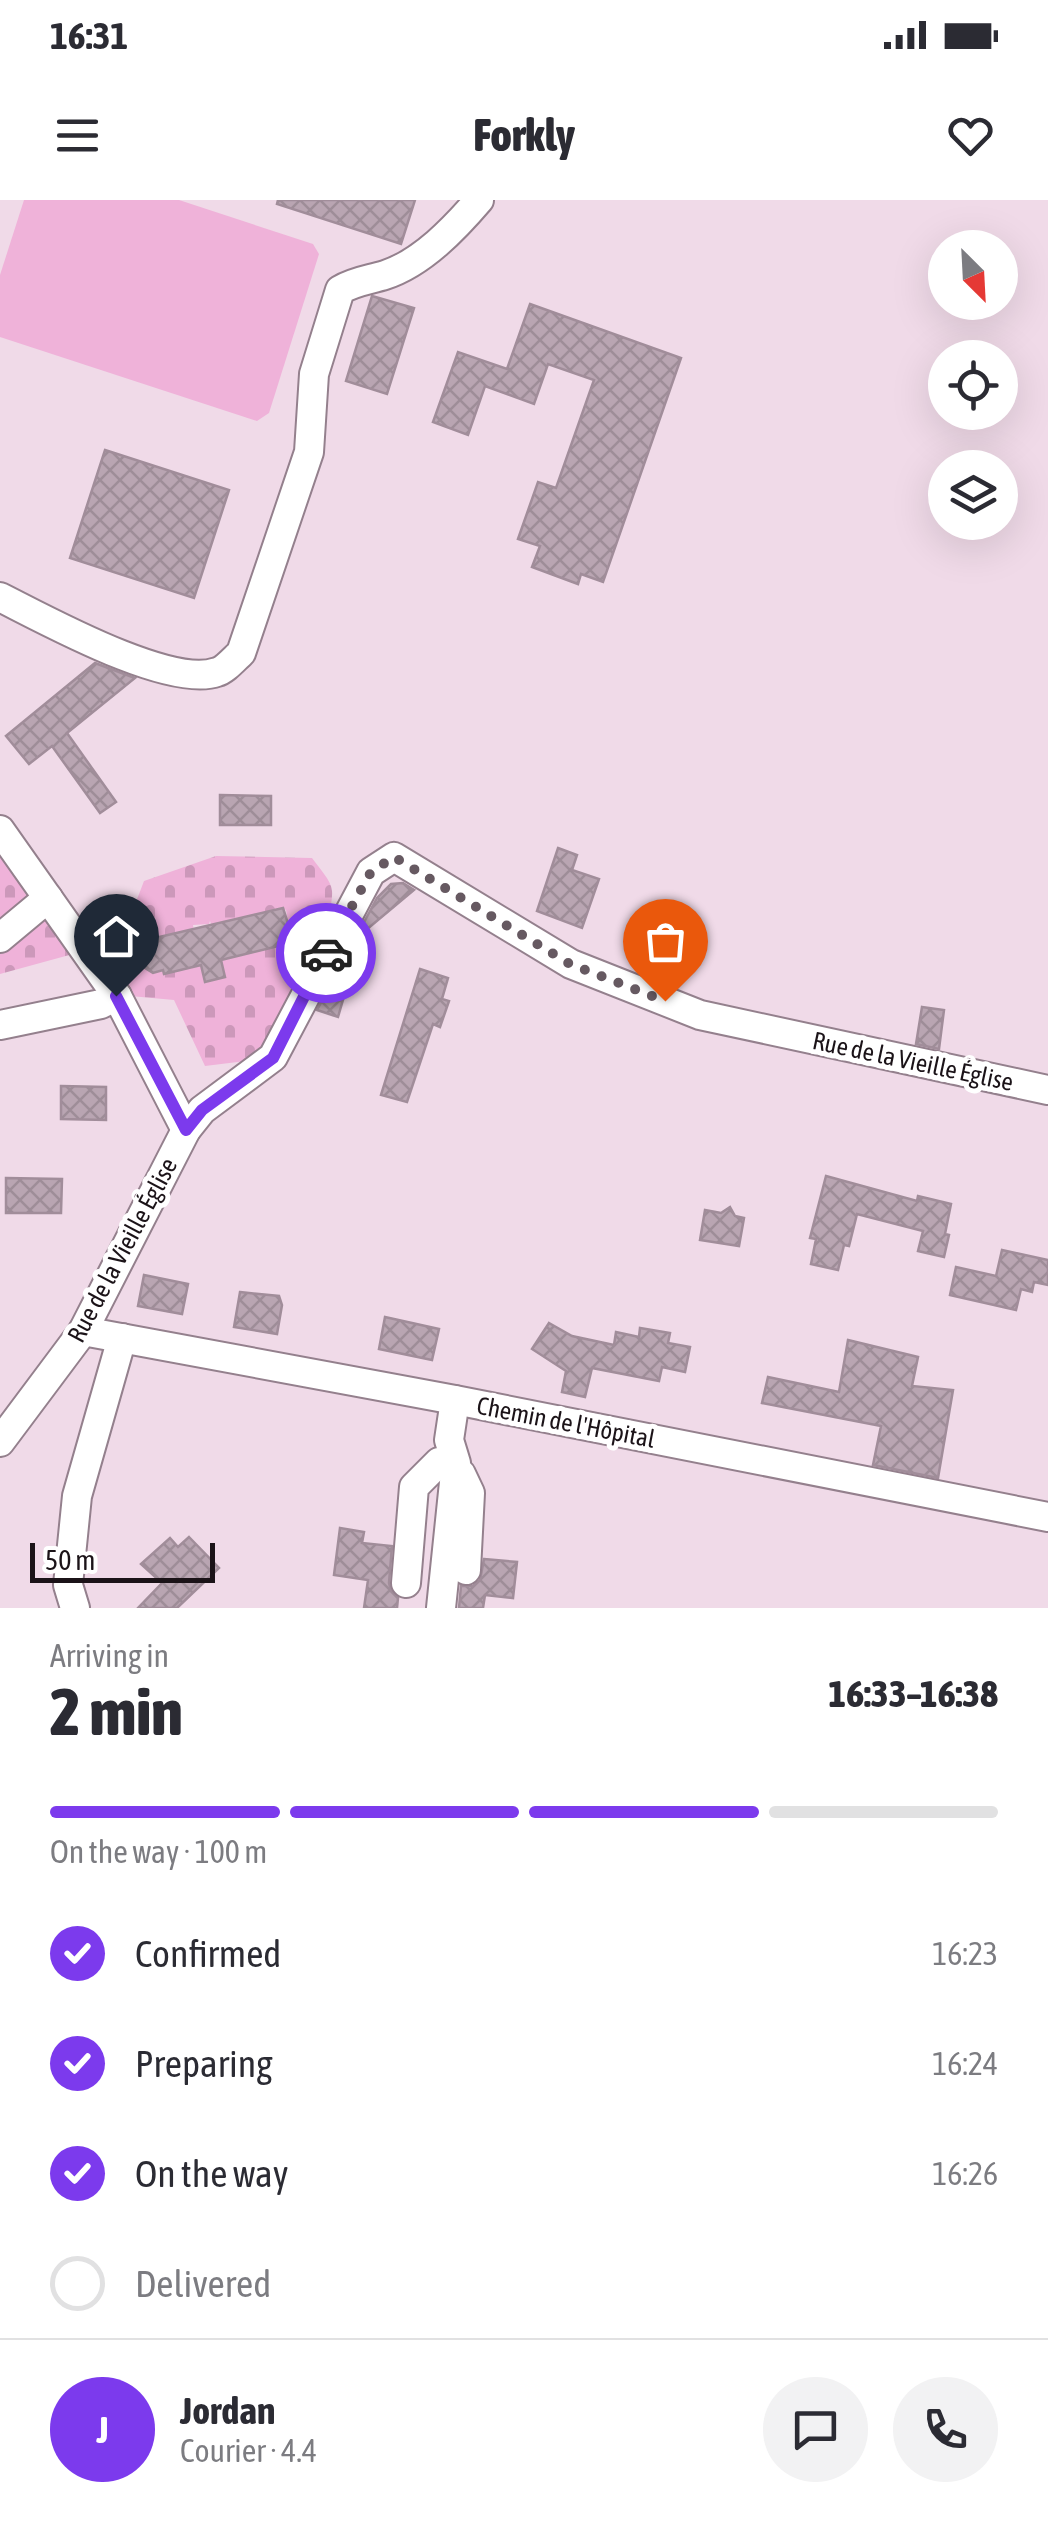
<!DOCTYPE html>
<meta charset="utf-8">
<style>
body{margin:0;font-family:"Asap Condensed",sans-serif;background:#f2f2f3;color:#2b2b33;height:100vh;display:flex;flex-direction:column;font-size:38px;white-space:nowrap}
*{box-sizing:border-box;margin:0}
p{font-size:32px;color:#7c7c81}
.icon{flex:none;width:55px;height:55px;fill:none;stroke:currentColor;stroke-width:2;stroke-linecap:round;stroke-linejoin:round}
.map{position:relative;height:1408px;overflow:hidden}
.side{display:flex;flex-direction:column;background:#fff;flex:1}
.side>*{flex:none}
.needle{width:65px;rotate:156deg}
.tools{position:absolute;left:928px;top:30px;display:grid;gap:20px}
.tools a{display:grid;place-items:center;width:90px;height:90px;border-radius:50%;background:#fff;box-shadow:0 10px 40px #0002;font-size:50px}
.scale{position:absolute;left:30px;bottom:25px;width:185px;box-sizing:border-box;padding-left:10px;border:5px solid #1b1318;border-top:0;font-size:28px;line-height:35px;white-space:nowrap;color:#1b1318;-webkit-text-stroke:8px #fff;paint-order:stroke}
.pin{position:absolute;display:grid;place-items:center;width:85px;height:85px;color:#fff;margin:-102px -42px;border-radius:50% 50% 50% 0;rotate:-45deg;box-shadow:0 0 10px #0007}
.pin .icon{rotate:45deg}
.courier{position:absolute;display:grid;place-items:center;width:100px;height:100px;margin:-50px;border:8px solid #7c3aed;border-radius:50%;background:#fff;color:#222;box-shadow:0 2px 12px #0007}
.overview em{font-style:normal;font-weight:800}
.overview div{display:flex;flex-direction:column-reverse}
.overview{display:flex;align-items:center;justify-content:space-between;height:170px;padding:0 50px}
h1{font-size:65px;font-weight:800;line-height:75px}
.bar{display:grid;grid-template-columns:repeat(4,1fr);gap:15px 10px;align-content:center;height:120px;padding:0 50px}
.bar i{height:12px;border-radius:8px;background:#e1e1e2}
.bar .selected{background:#7c3aed}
.bar p{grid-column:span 4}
.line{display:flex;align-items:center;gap:25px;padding:0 50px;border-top:2px solid #e1e1e2}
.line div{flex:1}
.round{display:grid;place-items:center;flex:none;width:105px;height:105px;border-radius:52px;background:#f2f2f3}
ol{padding:0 50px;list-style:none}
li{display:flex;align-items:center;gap:30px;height:110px}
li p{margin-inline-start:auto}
li .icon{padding:10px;border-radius:50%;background:#7c3aed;color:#fff;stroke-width:4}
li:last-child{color:#7c7c81}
li i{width:55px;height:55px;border:5px solid #e1e1e2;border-radius:50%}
.status{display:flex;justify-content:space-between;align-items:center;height:70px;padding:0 50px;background:#fff;direction:ltr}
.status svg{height:28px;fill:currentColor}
header{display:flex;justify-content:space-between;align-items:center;height:130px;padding:0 50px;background:#fff;font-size:45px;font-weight:800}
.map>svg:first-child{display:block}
.grass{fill:#efb2d9}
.cemetery{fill:url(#cemetery-stones);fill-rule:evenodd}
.building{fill:url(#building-cross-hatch);stroke:#a18d9a;stroke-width:2.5}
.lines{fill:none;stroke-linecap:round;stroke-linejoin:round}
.minor-casing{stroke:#94808d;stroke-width:32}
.minor{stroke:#fff;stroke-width:28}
.done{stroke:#665961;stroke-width:10;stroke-dasharray:0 18}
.route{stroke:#7c3aed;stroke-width:12}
.labels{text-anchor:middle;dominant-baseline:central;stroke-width:10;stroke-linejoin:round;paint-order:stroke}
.street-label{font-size:25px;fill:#1b1318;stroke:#fff}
</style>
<div class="status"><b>16:31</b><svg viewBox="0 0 49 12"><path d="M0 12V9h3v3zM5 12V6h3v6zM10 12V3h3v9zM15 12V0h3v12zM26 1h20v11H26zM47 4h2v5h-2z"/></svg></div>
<header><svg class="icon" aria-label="menu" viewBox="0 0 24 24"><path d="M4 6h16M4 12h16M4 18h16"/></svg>Forkly<svg class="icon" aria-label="heart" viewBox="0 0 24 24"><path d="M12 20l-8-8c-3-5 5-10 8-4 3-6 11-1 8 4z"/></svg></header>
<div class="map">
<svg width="1048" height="1408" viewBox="0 0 1048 1408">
<defs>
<pattern id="cemetery-stones" width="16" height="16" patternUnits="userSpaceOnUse" patternTransform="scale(2.5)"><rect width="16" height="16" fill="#efb2d9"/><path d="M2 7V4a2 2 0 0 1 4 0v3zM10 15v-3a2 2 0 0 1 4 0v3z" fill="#cc98ba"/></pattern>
<pattern id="building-cross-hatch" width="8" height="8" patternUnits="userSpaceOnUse" patternTransform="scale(2.5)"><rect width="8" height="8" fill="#b9a5b2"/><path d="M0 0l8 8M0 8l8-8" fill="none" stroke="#9e8d98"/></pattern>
</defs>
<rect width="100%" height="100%" fill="#f0dae8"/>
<path class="grass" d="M 24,0 L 179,0 L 313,44 L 319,54 L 269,213 L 257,221 L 0,137 L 0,75 Z"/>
<g class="cemetery">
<path d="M 0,655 L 73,754 L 0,774 Z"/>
<path d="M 216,656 L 312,658 C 319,668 331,680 332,691 C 335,724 279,825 262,859 L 205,866 L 174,800 L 130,796 L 113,762 L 144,681 ZM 282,708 L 286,710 L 288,721 L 275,747 L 219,757 L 208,781 L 204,780 L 201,761 L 190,768 L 164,774 L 163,770 L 148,770 L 140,765 L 138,756 L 155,738 L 194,732 L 193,725 L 209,724 L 210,721 L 212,727 L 225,724 L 225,721 L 227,724 L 238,721 L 239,717 L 241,720 L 252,717 L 252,714 L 254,717 Z"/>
</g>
<g class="building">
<path d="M 278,0 L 415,0 L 401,44 L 277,4 Z"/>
<path d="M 372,96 L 414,108 L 387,194 L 346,181 Z"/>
<path d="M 530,104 L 681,158 L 603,382 L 581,374 L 578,384 L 532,367 L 540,346 L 518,339 L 538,282 L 556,288 L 594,180 L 548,164 L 534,204 L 485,186 L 468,235 L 433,222 L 458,152 L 507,169 Z"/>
<path d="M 105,250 L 229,290 L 194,398 L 70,358 Z"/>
<path d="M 95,463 L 135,478 L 67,533 L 116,602 L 100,613 L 52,546 L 29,564 L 6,536 Z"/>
<path d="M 220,595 L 271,596 L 271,625 L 220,625 Z"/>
<path d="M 558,648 L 577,655 L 572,670 L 599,679 L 582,728 L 537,711 Z"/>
<path d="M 403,683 L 414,690 L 366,730 L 362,726 L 377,698 L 391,684 Z"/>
<path d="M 283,708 L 293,739 L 291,743 L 221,760 L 225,777 L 205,782 L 201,765 L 164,774 L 163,770 L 153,773 L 140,765 L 138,756 L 146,744 L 155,741 L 155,738 Z"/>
<path d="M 420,769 L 448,778 L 442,799 L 449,801 L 440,827 L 433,824 L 407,902 L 381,895 Z"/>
<path d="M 333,781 L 347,786 L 338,817 L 317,810 Z"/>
<path d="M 922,807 L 944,810 L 939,849 L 916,844 Z"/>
<path d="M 61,886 L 106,887 L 106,920 L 61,919 Z"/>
<path d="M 826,976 L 917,1001 L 918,996 L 951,1004 L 945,1034 L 949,1035 L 944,1057 L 918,1051 L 923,1031 L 857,1014 L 849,1046 L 844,1045 L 838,1070 L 811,1064 L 816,1039 L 810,1038 Z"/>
<path d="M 6,978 L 62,979 L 61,1013 L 6,1013 Z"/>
<path d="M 730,1007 L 735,1016 L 744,1018 L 739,1046 L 700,1040 L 705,1010 L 721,1013 Z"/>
<path d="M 1002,1050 L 1048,1060 L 1048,1085 L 1034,1082 L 1032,1092 L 1021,1089 L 1016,1110 L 950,1095 L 956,1067 L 996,1076 Z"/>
<path d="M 144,1075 L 188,1084 L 182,1114 L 138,1106 Z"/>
<path d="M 240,1092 L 279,1096 L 282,1105 L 277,1134 L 234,1127 Z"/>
<path d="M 385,1117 L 439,1129 L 432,1160 L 379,1149 Z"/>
<path d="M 549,1123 L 572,1136 L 614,1145 L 616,1132 L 639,1137 L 640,1128 L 670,1133 L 668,1143 L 690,1147 L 685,1172 L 662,1167 L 659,1181 L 592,1168 L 585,1197 L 562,1192 L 566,1171 L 532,1149 Z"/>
<path d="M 848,1140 L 918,1157 L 912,1186 L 953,1190 L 938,1278 L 873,1265 L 881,1226 L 762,1203 L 768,1177 L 839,1192 Z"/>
<path d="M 340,1328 L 364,1332 L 362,1343 L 392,1346 L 389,1383 L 391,1391 L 398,1398 L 397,1408 L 364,1408 L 368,1380 L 334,1375 Z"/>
<path d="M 189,1337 L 219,1368 L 177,1408 L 138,1408 L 162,1383 L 141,1364 L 170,1338 L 178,1347 Z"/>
<path d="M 484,1359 L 517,1362 L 513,1398 L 485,1395 L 483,1408 L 459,1408 L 461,1386 L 473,1386 L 480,1380 Z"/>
</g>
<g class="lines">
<defs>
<g id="minor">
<path d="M 0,397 C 44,419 170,489 217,472 C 225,470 235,458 241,453 L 309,252 L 314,174 L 340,90 C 355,81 369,80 385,75 C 422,63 455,28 479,0"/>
<path d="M 0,630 L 117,796 L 186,930"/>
<path d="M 0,738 L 48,698"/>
<path d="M 0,825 L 101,804 L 117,796"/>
<path d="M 83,1131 L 455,1200 L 1048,1317"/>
<path d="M 0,1242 L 83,1131 L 186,930 L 202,910 L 273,857 L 371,672 L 394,657 L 571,764 L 700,815 L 1048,890"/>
<path d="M 461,1274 L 470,1293 L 466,1370"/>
<path d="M 406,1383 L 414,1287 L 439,1262"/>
<path d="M 75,1408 L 68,1385 L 77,1296 L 122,1138"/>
<path d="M 441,1408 L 456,1263 L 449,1240 L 455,1200"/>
</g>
</defs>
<use href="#minor" class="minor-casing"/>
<use href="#minor" class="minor"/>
</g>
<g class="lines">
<path class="done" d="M 326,753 L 371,672 L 394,657 L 570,764 L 665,801"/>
<path class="route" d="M 116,796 L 186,930 L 202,910 L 273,858 L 326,753"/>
</g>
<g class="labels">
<g class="street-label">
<text transform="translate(913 861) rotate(12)">Rue de la Vieille Église</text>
<text transform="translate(122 1050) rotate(-62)">Rue de la Vieille Église</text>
<text transform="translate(566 1222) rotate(11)">Chemin de l'Hôpital</text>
</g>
</g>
</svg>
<div class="tools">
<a><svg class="needle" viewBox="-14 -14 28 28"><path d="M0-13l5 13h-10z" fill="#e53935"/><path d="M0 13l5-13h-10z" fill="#7c7c81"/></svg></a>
<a><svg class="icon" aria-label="locate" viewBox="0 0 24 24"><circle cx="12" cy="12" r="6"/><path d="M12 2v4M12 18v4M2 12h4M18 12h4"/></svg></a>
<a><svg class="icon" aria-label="layers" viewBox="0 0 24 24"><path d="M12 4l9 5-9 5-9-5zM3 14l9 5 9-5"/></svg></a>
</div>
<div class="scale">50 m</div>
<div class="pin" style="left:665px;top:801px;background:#ea580c"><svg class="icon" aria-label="bag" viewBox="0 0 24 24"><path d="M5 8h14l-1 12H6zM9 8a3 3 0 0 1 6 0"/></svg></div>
<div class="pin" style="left:116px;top:796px;background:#1f2937"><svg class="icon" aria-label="home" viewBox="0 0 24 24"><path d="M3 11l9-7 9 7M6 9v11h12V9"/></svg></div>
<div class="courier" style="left:326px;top:753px"><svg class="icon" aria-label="car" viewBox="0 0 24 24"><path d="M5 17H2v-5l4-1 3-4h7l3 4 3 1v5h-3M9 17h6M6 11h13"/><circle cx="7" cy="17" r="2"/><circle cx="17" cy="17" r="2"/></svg></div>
</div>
<section class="side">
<div class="overview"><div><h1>2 min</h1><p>Arriving in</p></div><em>16:33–16:38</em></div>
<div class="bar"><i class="selected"></i><i class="selected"></i><i class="selected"></i><i></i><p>On the way · 100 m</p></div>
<ol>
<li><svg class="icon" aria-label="check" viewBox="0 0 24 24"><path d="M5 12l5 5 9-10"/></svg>Confirmed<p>16:23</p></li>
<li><svg class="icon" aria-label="check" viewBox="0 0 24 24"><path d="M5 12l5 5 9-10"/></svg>Preparing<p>16:24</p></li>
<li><svg class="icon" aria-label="check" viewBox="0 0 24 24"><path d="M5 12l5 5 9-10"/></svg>On the way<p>16:26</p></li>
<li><i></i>Delivered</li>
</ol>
<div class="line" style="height:180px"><b class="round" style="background:#7c3aed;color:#fff">J</b><div><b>Jordan</b><p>Courier · 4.4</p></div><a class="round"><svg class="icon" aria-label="chat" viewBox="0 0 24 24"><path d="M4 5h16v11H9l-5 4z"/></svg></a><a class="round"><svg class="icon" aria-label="phone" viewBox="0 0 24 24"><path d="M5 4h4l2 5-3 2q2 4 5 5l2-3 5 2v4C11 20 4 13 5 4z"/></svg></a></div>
</section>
